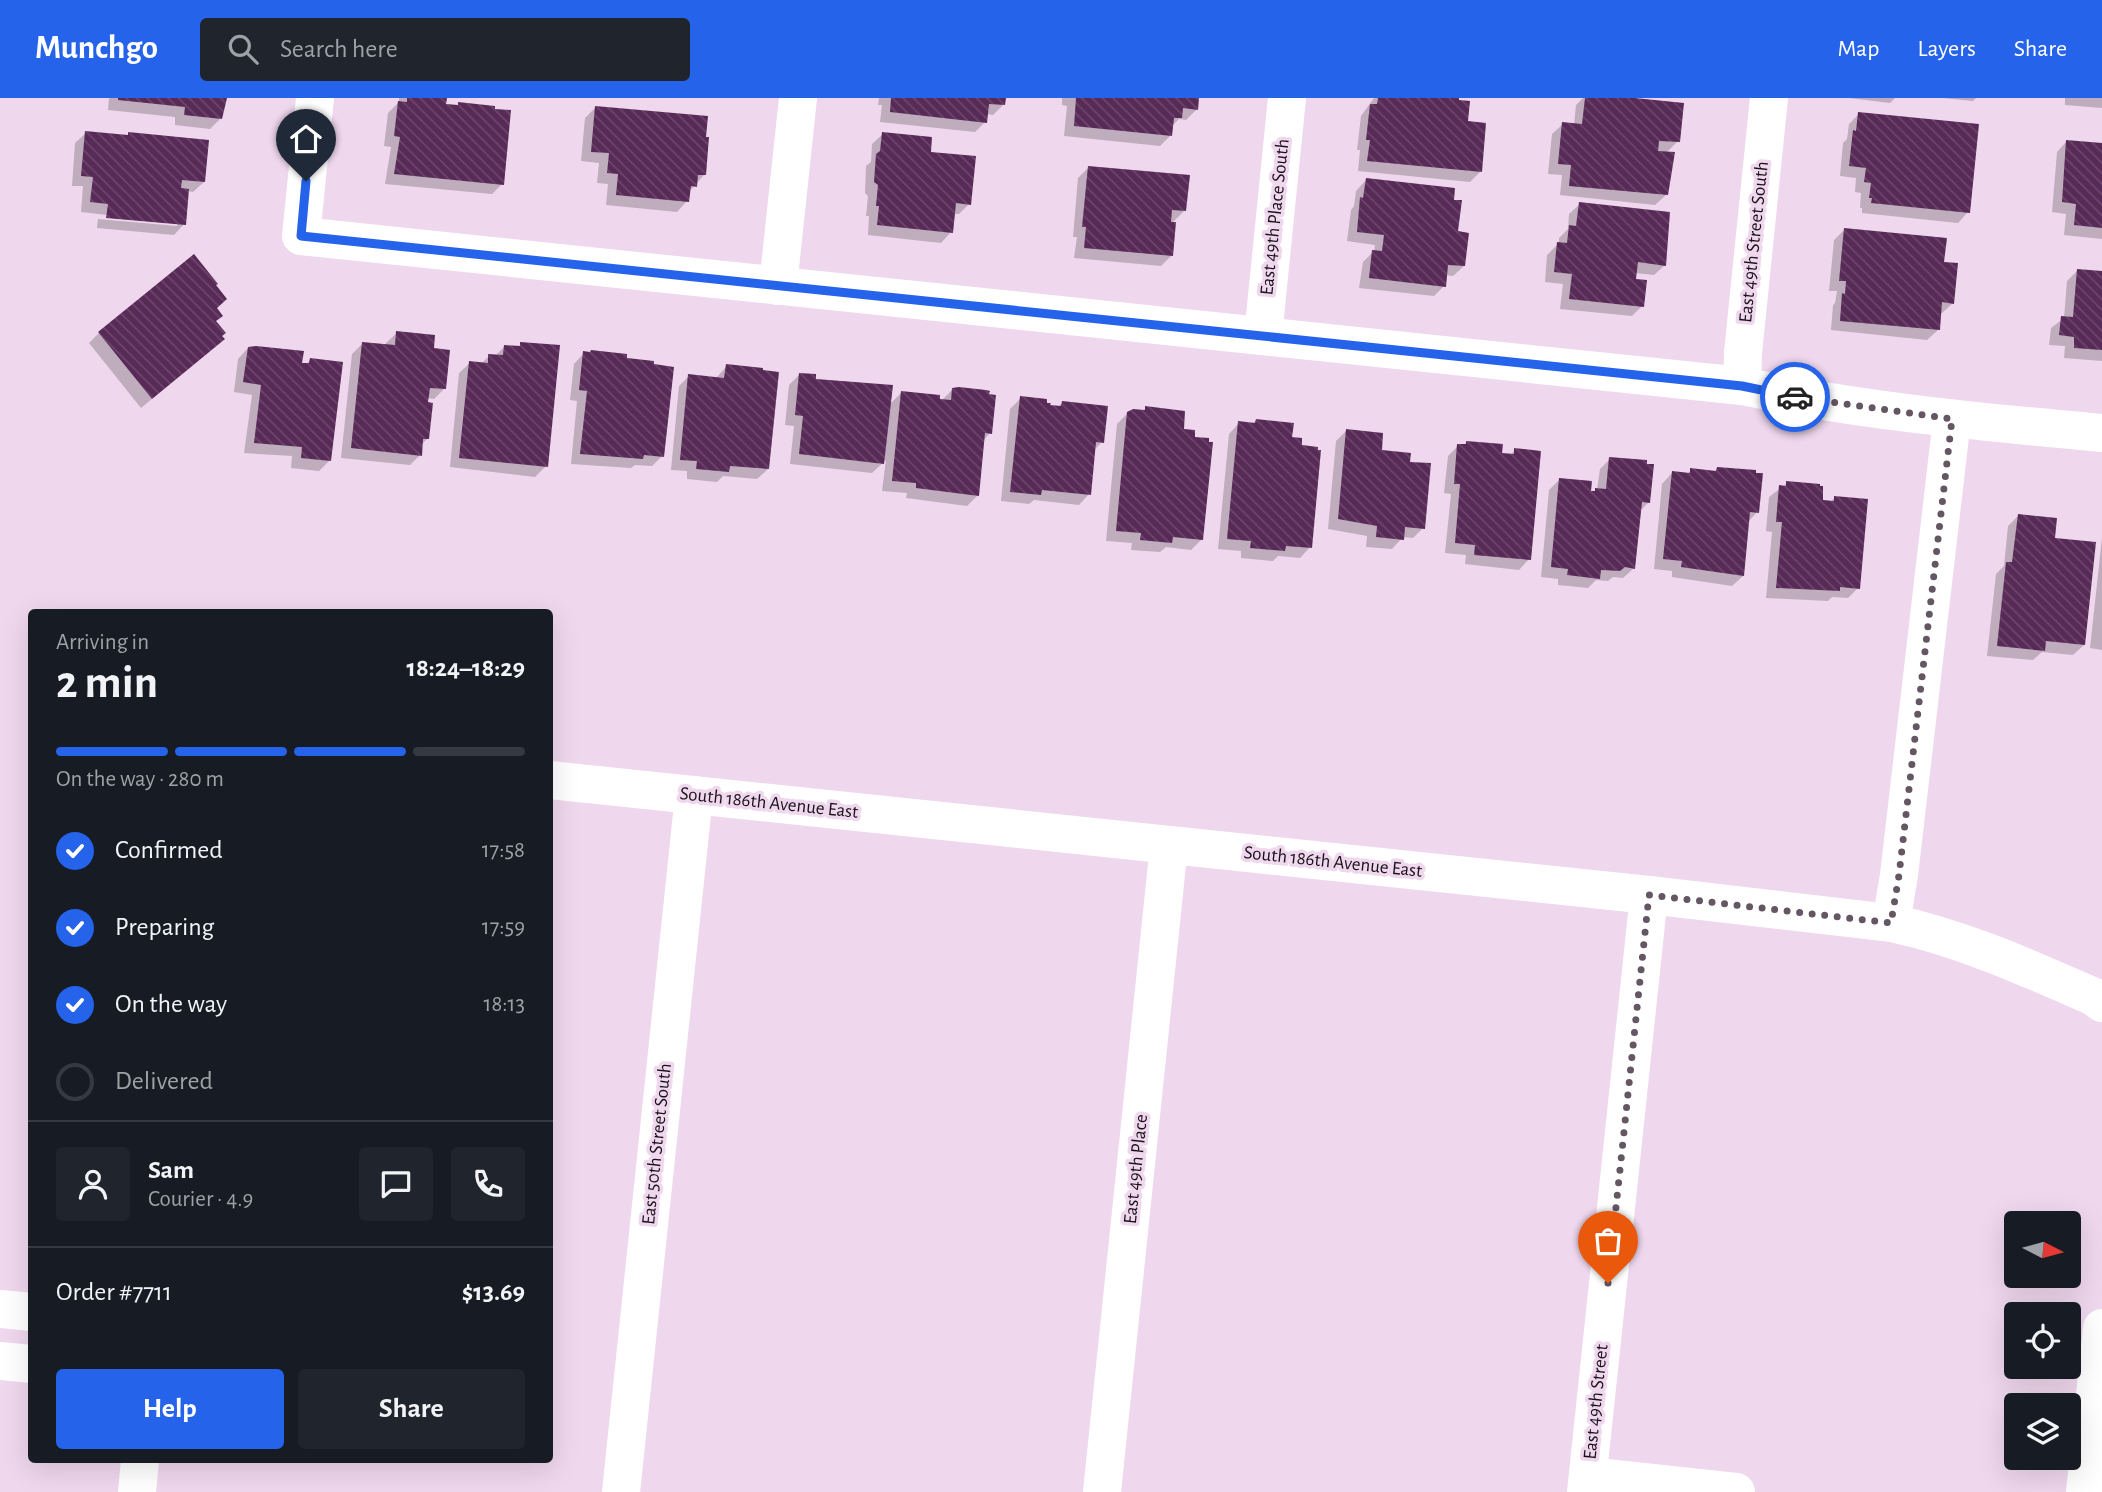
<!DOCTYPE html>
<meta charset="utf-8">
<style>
body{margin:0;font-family:"Alegreya Sans",sans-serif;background:#20242c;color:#f1f3f6;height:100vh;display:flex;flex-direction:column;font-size:26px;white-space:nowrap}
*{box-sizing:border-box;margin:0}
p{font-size:23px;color:#9ea1a6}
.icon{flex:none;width:38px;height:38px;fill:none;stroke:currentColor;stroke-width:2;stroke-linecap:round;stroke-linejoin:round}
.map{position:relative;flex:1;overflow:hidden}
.details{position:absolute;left:28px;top:511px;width:525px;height:854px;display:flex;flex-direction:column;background:#171b24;border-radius:7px;box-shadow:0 7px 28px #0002}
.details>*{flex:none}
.needle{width:46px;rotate:96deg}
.tools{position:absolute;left:2004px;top:1113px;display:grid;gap:14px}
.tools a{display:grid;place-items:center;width:77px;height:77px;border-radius:7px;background:#171b24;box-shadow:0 7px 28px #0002;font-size:35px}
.pin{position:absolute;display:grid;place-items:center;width:60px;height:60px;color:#fff;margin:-72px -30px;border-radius:50% 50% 50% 0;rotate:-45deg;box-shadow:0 0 7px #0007}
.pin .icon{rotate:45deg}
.courier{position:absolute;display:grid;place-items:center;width:70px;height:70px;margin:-35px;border:5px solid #2563eb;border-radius:50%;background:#fff;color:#222;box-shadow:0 2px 9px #0007}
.summary em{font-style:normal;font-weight:700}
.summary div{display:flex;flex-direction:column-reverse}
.summary{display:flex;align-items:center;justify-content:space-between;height:119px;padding:0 28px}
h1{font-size:46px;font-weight:700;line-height:52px}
.bar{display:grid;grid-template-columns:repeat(4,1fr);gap:10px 7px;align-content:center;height:84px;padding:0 28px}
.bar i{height:9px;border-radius:5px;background:#363941}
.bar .current{background:#2563eb}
.bar p{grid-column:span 4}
.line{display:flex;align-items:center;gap:18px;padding:0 28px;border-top:2px solid #363941}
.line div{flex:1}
.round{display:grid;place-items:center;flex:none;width:74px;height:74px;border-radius:7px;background:#20242c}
ol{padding:0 28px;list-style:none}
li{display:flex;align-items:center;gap:21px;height:77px}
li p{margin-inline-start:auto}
li .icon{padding:7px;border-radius:50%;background:#2563eb;color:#fff;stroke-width:4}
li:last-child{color:#9ea1a6}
li i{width:38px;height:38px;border:4px solid #363941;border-radius:50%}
.primary-button{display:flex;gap:14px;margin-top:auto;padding:14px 28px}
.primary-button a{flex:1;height:80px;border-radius:7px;background:#2563eb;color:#fff;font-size:28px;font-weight:700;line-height:80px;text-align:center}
.primary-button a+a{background:#20242c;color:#f1f3f6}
header{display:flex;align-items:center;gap:42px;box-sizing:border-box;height:98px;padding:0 35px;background:#2563eb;color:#fff}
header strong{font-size:33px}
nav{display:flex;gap:38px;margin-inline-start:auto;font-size:24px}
.search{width:490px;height:63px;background:#20242c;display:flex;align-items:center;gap:18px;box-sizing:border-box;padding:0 24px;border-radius:7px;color:#9ea1a6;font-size:26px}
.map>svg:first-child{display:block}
.shadow{fill:#0003}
.building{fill:url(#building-back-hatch)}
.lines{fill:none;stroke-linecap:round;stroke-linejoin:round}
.minor{stroke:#fff;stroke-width:38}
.done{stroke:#645663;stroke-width:7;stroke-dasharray:0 12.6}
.route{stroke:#2563eb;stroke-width:9}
.labels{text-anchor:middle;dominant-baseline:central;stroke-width:7;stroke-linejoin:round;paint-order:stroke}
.street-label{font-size:19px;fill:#191119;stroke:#efd7ed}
</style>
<header>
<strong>Munchgo</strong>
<div class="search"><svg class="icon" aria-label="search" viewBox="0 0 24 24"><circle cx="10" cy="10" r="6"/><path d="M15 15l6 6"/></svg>Search here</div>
<nav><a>Map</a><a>Layers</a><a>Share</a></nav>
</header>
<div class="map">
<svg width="2102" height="1394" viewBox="0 0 2102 1394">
<defs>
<pattern id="building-back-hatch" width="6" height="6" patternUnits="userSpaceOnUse" patternTransform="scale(1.75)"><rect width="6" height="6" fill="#582a57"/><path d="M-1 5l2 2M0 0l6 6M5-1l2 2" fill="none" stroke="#6c466b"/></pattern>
</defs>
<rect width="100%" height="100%" fill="#efd7ed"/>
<g class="shadow">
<path d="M 109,0 L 225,0 L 220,21 L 210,31 L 175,27 L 175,19 L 108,12 Z"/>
<path d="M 399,0 L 445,0 L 444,7 L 457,9 L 502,86 L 492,96 L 385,86 L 391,49 L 384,48 L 388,15 L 399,4 Z"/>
<path d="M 879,0 L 1004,0 L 1003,7 L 993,17 L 986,16 L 985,24 L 975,34 L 880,24 L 882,7 L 878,7 Z"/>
<path d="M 1062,0 L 1198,0 L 1197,11 L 1186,22 L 1179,21 L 1171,29 L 1171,37 L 1160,48 L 1064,38 L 1067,8 L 1062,7 Z"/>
<path d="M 1374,0 L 1458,0 L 1480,74 L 1470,84 L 1358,73 L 1360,52 L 1357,52 L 1361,18 Z"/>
<path d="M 1583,0 L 1617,0 L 1678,43 L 1666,55 L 1666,97 L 1655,107 L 1560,97 L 1562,77 L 1548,76 L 1552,36 L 1563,26 L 1574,27 L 1576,7 Z"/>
<path d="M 1849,0 L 1895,0 L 1890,5 Z"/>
<path d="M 1943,0 L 1976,0 L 1973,3 Z"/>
<path d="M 2065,0 L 2102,0 L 2102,10 L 2065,7 Z"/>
<path d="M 596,9 L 704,77 L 688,95 L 687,103 L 677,114 L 606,107 L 608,86 L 597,85 L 599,65 L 581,63 L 585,20 Z"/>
<path d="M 1859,16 L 1968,114 L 1958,125 L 1862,115 L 1862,110 L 1860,110 L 1861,95 L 1855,94 L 1856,80 L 1840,78 L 1843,45 L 1847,41 L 1849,26 Z"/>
<path d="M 86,35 L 204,84 L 193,94 L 187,93 L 184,126 L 174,137 L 97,130 L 98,121 L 177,128 L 177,125 L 81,114 L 83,88 L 72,88 L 75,45 Z"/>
<path d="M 883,36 L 929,55 L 969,106 L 959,116 L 953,116 L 951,134 L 941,145 L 868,137 L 869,118 L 866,118 L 868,98 L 865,95 L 866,68 L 871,64 L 872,46 Z"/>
<path d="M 2067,43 L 2102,47 L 2102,141 L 2064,137 L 2066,116 L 2052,114 L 2057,54 Z"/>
<path d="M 1089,69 L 1185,112 L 1171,126 L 1172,157 L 1161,168 L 1074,160 L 1077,139 L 1073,139 L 1078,80 Z"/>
<path d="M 1366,82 L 1452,103 L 1456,134 L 1464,168 L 1453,178 L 1445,177 L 1444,188 L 1434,198 L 1359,190 L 1363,164 L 1374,153 L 1375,147 L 1347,143 L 1351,112 L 1354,108 L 1356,93 Z"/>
<path d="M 1580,106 L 1665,167 L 1654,177 L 1635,175 L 1634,183 L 1642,208 L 1632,218 L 1560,211 L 1563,186 L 1545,184 L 1547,157 L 1559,145 L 1559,140 L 1568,131 L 1569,116 Z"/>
<path d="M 1844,132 L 1942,165 L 1953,205 L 1942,215 L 1940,215 L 1938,232 L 1927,242 L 1831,232 L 1833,207 L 1835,205 L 1837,193 L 1829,193 L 1834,142 Z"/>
<path d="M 2078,172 L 2102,175 L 2102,263 L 2064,260 L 2065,248 L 2049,247 L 2051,230 L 2064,220 L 2067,183 Z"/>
<path d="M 215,211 L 214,223 L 223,241 L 141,310 L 89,245 L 99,235 Z"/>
<path d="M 397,235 L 432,252 L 444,291 L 434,301 L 427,300 L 428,340 L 421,347 L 420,357 L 410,367 L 341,360 L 352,256 L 362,246 L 386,248 L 386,245 Z"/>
<path d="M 521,246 L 546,368 L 535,379 L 450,369 L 459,275 L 470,265 L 481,266 L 489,258 L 495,258 L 505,248 L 517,250 Z"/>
<path d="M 248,250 L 300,266 L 306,267 L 310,262 L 329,363 L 319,373 L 291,370 L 292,358 L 244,355 L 252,297 L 234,294 L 238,261 Z"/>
<path d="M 584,255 L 625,262 L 662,358 L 652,368 L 635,367 L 631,370 L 571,366 L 577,303 L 570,302 L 574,266 Z"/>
<path d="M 727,268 L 768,371 L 757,381 L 723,378 L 717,384 L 687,381 L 687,373 L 671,372 L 679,288 L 689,278 L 716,280 Z"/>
<path d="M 800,276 L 889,307 L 902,294 L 938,303 L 942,302 L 953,291 L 990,335 L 983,343 L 977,398 L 967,408 L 906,400 L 907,395 L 882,393 L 886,362 L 872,375 L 790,366 L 794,328 L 785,327 L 789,287 Z"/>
<path d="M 1021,300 L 1057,310 L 1062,305 L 1102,344 L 1094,352 L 1089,396 L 1079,407 L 1034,402 L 1029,406 L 1001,403 L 1010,311 Z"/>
<path d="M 1146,310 L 1182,332 L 1202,441 L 1191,452 L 1166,449 L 1160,454 L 1131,452 L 1132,445 L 1106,443 L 1117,326 L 1128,315 L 1142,314 Z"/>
<path d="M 1256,322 L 1291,341 L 1310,449 L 1300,460 L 1278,458 L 1273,463 L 1241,460 L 1241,453 L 1218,451 L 1229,336 L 1239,325 L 1252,327 Z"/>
<path d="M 1347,332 L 1380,354 L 1408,365 L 1423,430 L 1413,440 L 1403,439 L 1392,451 L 1366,449 L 1367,438 L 1328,431 L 1336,343 Z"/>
<path d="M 1467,344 L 1500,357 L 1509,358 L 1515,352 L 1529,461 L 1519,472 L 1465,466 L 1466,457 L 1445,455 L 1451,396 L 1444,395 L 1448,358 L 1458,348 L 1463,348 Z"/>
<path d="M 1610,361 L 1649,404 L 1639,414 L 1634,470 L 1623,480 L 1613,479 L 1608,483 L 1596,482 L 1588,490 L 1558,487 L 1558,481 L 1541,479 L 1549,392 L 1559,382 L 1592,395 L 1597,392 L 1600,371 Z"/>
<path d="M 1718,370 L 1757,414 L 1748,424 L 1743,478 L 1732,488 L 1672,479 L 1672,473 L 1654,471 L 1662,386 L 1672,375 L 1686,377 L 1691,372 L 1714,374 Z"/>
<path d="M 1787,385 L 1821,404 L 1830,405 L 1834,400 L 1858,490 L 1848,500 L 1832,499 L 1828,503 L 1766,500 L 1772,434 L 1766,433 L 1769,399 Z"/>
<path d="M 2018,418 L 2053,441 L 2084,547 L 2073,557 L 2042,554 L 2033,562 L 1987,558 L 1996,476 L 2004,468 L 2008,428 Z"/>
<path d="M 2102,440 L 2102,552 L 2090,550 Z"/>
</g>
<g class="building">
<path d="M 118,0 L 227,0 L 222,21 L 184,17 L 185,9 L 118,2 Z"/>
<path d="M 407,0 L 447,0 L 446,6 L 458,7 L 458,4 L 495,8 L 495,11 L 511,12 L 504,87 L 394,76 L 400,39 L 394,38 L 398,3 L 407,4 Z"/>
<path d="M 891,0 L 1006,0 L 1005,7 L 989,6 L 987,25 L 890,14 Z"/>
<path d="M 1076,0 L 1199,0 L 1198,12 L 1183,10 L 1182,20 L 1174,20 L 1172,38 L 1074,28 Z"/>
<path d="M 1378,0 L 1459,0 L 1459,2 L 1470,3 L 1468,23 L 1486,25 L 1482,74 L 1367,63 L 1370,42 L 1366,42 L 1370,6 L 1377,6 Z"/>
<path d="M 1585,0 L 1635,0 L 1684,5 L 1680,44 L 1659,43 L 1658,53 L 1675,54 L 1668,97 L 1569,88 L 1571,67 L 1558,66 L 1562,24 L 1582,26 Z"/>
<path d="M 595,8 L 708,18 L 706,39 L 709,39 L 706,77 L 698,77 L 697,89 L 691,88 L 689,104 L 616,97 L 618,76 L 607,75 L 609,55 L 591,54 Z"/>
<path d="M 1858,14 L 1979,26 L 1970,115 L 1871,105 L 1872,100 L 1869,100 L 1871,85 L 1864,84 L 1866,70 L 1849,68 L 1853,32 L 1856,33 Z"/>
<path d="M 85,33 L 128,37 L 128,34 L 209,42 L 205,84 L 182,82 L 181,90 L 189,91 L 186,127 L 106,120 L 108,106 L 90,104 L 93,79 L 81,78 Z"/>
<path d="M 882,34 L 932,39 L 931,54 L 976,58 L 971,107 L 956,105 L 953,135 L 877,127 L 879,108 L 876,108 L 878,87 L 874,84 L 876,56 L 880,53 Z"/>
<path d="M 2066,42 L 2102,45 L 2102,130 L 2074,127 L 2076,106 L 2062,104 Z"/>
<path d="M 1088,68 L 1190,77 L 1186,113 L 1172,112 L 1171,124 L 1176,124 L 1173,158 L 1084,150 L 1086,129 L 1082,129 Z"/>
<path d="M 1366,80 L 1455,90 L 1454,102 L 1462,102 L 1458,133 L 1469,135 L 1465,168 L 1448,167 L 1446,189 L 1369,180 L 1372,152 L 1382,153 L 1384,137 L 1357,134 L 1360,99 L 1363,100 Z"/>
<path d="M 1579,104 L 1670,114 L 1666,168 L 1638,164 L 1636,181 L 1647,182 L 1644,209 L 1569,201 L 1572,176 L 1554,174 L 1557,144 L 1567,145 L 1569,127 L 1576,128 Z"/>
<path d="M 1844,130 L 1947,140 L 1944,164 L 1958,165 L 1954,206 L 1942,204 L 1940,232 L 1840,223 L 1842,195 L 1845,196 L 1846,183 L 1839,183 Z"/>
<path d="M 194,156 L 218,186 L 216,187 L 227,201 L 217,210 L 223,218 L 216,223 L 226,235 L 222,238 L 225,241 L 152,301 L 98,234 Z"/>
<path d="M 2077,171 L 2102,173 L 2102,252 L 2074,250 L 2074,239 L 2059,237 L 2061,218 L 2073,219 Z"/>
<path d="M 396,233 L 435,237 L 434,250 L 450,252 L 446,291 L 430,290 L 428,304 L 433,305 L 429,341 L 423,341 L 422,358 L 351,350 L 362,244 L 395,247 Z"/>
<path d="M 520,244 L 560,247 L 548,369 L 459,360 L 469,263 L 488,265 L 488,256 L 503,257 L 504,247 L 520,248 Z"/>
<path d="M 256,248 L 304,253 L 302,265 L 309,265 L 310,260 L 343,264 L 331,363 L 301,360 L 302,349 L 254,345 L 261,287 L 243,284 L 248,249 Z"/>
<path d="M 591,252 L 627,256 L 627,260 L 654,263 L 654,266 L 674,269 L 664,359 L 644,357 L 643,361 L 580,356 L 587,293 L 579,292 L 583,253 L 590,254 Z"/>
<path d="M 726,266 L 763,270 L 763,272 L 779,274 L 769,371 L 730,368 L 729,374 L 696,371 L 697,363 L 680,362 L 688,276 L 724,280 Z"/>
<path d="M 799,275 L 816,276 L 816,281 L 893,287 L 884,366 L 799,356 L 803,318 L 795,317 Z"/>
<path d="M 959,289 L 986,292 L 990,293 L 989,296 L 996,297 L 992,336 L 985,335 L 979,398 L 916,390 L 916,385 L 892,383 L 901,293 L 940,297 L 940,301 L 951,302 L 952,290 Z"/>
<path d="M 1020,298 L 1047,301 L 1047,305 L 1051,305 L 1050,307 L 1061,308 L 1062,303 L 1108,308 L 1104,345 L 1096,344 L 1091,397 L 1042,392 L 1041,397 L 1010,394 Z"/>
<path d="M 1145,308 L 1185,313 L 1184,331 L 1195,332 L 1195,339 L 1209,340 L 1209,344 L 1213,344 L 1203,442 L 1173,439 L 1172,445 L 1140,442 L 1141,435 L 1116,433 L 1127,314 L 1133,311 L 1145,312 Z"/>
<path d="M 1256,321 L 1294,325 L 1292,339 L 1302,340 L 1302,347 L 1318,349 L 1318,352 L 1321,352 L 1312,450 L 1286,448 L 1285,453 L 1250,450 L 1251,443 L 1227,441 L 1238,323 L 1255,325 Z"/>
<path d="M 1346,331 L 1383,335 L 1382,352 L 1411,355 L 1410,364 L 1431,365 L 1425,431 L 1405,429 L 1404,442 L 1376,439 L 1377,428 L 1338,421 Z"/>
<path d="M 1466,343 L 1503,346 L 1502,355 L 1514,356 L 1514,350 L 1541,353 L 1531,462 L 1474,457 L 1475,447 L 1455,445 L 1460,386 L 1454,386 L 1457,346 L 1466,346 Z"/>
<path d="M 1609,359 L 1647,362 L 1647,366 L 1654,366 L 1650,405 L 1642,404 L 1635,471 L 1625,469 L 1620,473 L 1601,472 L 1600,481 L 1567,477 L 1568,471 L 1551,469 L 1559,380 L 1592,383 L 1591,393 L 1595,393 L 1595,390 L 1606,391 Z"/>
<path d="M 1717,369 L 1756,372 L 1756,375 L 1763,375 L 1759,415 L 1750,414 L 1744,478 L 1681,469 L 1682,463 L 1663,461 L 1672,373 L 1690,375 L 1690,370 L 1716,373 Z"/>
<path d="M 1786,383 L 1820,386 L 1820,388 L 1823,388 L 1823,402 L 1834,403 L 1834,398 L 1868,401 L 1860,491 L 1840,489 L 1840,493 L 1776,490 L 1782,424 L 1776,424 L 1779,387 L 1786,388 Z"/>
<path d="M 2018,416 L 2057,420 L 2055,440 L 2096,444 L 2085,547 L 2046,543 L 2045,553 L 1997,548 L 2006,464 L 2012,464 Z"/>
</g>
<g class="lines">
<g class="minor">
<path d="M 315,0 L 301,138 L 1742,288 C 1861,313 1981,324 2102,335"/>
<path d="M 778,188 L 798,0"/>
<path d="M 1263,238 L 1287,0"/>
<path d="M 1742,288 L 1743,255 L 1769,0"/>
<path d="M 550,682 L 1649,797 L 1891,825 C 1962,840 2028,870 2094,899 L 2102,905"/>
<path d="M 1891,825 L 1899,777 L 1952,321"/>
<path d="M 0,1211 L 32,1214"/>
<path d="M 0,1263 L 32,1266"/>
<path d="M 1588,1378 L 1736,1394"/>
<path d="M 137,1394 L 140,1362"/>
<path d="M 621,1394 L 694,697"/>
<path d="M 1102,1394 L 1169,747"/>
<path d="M 1586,1394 L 1649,797"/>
<path d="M 2085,1394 L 2102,1230"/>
</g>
</g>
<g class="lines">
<path class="done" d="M 1608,1185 L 1649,797 L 1891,825 L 1899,777 L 1952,321 L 1795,299"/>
<path class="route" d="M 306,83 L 301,138 L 1742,288 L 1795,299"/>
</g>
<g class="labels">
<g class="street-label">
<text transform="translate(1275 119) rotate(-84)">East 49th Place South</text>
<text transform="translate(1754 144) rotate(-84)">East 49th Street South</text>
<text transform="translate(769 705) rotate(6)">South 186th Avenue East</text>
<text transform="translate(1333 764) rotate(6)">South 186th Avenue East</text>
<text transform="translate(657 1046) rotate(-84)">East 50th Street South</text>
<text transform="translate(1136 1071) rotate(-84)">East 49th Place</text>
<text transform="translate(1596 1304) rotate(-84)">East 49th Street</text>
</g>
</g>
</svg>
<div class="tools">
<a><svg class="needle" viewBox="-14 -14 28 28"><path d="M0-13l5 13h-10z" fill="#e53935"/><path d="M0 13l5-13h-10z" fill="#9ea1a6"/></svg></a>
<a><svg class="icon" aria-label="locate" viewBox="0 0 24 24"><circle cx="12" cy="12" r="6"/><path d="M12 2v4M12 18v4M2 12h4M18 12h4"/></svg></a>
<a><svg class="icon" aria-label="layers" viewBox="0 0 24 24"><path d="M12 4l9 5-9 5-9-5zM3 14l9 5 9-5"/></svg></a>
</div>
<div class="pin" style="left:1608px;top:1185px;background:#ea580c"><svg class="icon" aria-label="bag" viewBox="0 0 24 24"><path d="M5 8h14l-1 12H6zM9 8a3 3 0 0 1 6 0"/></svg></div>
<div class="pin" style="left:306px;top:83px;background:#1f2937"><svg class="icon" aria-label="home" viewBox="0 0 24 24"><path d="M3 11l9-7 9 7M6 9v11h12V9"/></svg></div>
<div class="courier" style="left:1795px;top:299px"><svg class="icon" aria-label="car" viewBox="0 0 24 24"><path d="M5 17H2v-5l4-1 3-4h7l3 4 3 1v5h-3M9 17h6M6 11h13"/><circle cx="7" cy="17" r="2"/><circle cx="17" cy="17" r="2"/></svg></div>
<section class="details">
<div class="summary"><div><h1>2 min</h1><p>Arriving in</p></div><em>18:24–18:29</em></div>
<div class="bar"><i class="current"></i><i class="current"></i><i class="current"></i><i></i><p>On the way · 280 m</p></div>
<ol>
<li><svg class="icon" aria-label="check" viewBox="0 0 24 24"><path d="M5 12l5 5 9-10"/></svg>Confirmed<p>17:58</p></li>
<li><svg class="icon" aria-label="check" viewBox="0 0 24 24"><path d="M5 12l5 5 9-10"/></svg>Preparing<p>17:59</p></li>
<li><svg class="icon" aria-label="check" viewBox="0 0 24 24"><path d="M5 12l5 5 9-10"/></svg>On the way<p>18:13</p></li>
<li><i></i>Delivered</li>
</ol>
<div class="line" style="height:126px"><a class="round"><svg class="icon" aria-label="person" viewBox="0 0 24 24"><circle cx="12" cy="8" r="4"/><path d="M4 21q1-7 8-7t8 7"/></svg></a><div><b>Sam</b><p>Courier · 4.9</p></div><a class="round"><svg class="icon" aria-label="chat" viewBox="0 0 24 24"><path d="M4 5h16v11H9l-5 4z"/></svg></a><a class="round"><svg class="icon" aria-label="phone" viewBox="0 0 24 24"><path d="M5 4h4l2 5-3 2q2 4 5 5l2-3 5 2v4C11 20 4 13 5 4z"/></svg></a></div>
<div class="line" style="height:91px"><div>Order #7711</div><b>$13.69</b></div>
<div class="primary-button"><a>Help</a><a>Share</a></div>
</section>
</div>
